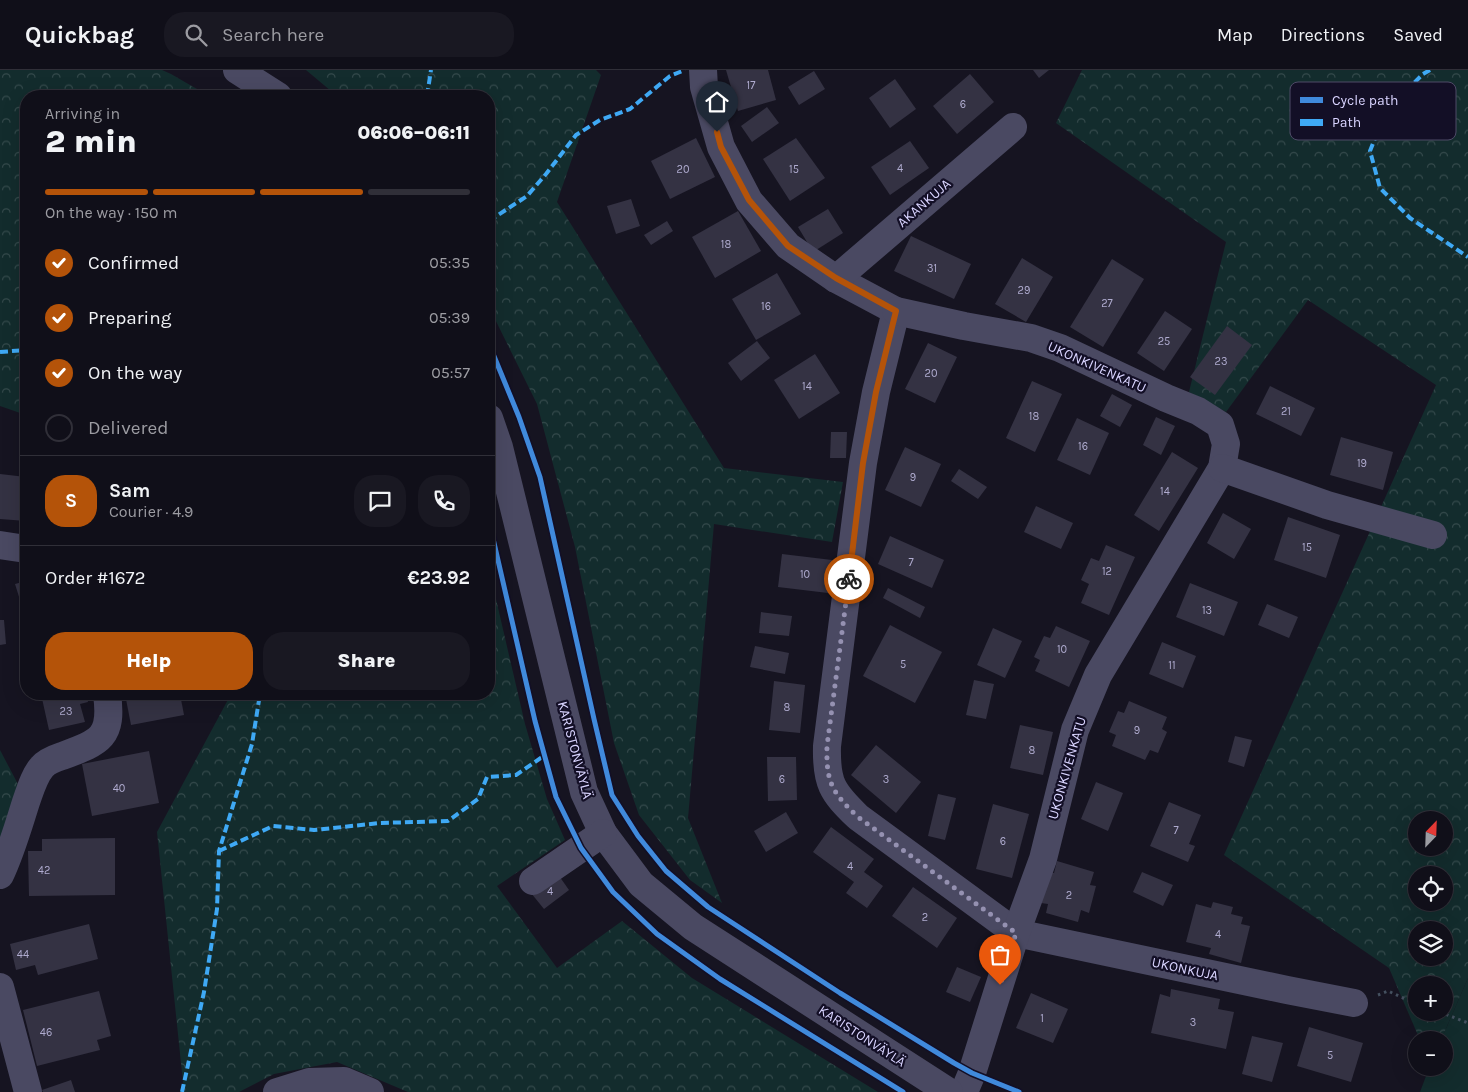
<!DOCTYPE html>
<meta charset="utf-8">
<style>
body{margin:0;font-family:Karla,sans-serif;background:#191822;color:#f1f3f6;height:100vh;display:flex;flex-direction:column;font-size:19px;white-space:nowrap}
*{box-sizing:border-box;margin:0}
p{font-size:16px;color:#9c9ca2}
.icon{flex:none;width:28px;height:28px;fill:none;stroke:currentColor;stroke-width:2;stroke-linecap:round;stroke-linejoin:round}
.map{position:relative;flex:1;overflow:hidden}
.panel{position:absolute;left:20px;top:20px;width:475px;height:610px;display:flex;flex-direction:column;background:#100f19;border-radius:20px;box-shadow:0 5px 20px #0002,0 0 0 1px #302f38}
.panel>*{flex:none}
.needle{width:32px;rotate:23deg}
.buttons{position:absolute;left:1408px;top:741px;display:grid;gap:10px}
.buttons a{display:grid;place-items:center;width:45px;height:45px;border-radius:50%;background:#100f19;box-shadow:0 5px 20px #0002,0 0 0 1px #302f38;font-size:25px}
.pin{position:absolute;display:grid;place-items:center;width:42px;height:42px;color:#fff;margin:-51px -21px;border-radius:50% 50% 50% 0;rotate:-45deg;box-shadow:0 0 5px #0007}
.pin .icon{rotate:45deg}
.courier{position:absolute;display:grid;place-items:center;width:50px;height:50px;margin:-25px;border:4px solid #b45309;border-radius:50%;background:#fff;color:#222;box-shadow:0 1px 6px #0007}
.overview em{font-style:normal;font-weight:800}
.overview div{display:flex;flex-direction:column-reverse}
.overview{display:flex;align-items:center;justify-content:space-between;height:85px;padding:0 25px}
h1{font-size:32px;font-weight:800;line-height:38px}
.bar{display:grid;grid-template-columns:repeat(4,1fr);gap:8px 5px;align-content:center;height:60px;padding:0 25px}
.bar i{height:6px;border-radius:4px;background:#302f38}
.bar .current{background:#b45309}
.bar p{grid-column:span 4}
.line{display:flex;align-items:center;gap:12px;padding:0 25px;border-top:1px solid #302f38}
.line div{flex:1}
.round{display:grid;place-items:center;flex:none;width:52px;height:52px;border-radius:20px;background:#191822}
ol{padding:0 25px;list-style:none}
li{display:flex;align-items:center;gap:15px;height:55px}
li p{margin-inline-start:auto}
li .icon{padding:5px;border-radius:50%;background:#b45309;color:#fff;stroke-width:4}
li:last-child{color:#9c9ca2}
li i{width:28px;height:28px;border:2px solid #302f38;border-radius:50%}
.primary-button{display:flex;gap:10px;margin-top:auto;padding:10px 25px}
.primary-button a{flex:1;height:58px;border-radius:20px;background:#b45309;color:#fff;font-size:20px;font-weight:800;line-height:58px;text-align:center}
.primary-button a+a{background:#191822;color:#f1f3f6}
header{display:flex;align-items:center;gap:30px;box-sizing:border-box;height:70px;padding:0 25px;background:#100f19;border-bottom:1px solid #302f38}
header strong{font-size:24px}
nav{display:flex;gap:28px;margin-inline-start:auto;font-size:18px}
.search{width:350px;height:45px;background:#191822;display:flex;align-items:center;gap:12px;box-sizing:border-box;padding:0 18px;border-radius:20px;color:#9c9ca2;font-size:19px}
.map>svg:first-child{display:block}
.green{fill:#132c2d}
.forest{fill:url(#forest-crowns);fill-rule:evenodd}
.building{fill:#343243}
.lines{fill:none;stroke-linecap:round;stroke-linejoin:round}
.path{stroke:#44505f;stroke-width:3;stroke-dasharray:2.5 4;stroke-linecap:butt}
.minor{stroke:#4a4962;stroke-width:28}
.quiet{stroke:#3fa9f5;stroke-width:4;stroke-dasharray:8 4;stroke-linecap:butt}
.cycleway-casing{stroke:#130f26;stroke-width:8}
.cycleway{stroke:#408adc;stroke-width:5}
.done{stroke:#9591b1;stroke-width:5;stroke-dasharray:0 9}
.route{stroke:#b45309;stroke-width:6}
.labels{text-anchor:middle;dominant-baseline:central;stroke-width:4.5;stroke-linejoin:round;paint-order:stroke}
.number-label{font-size:11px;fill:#b0acd0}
.street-label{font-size:14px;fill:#d9d4ff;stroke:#130f26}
.key{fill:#130f26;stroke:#4e4a67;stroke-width:1}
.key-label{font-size:14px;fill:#d9d4ff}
</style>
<header>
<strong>Quickbag</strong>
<div class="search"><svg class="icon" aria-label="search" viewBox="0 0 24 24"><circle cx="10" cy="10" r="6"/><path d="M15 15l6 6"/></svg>Search here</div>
<nav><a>Map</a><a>Directions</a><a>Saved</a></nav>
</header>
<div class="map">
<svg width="1468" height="1022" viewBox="0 0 1468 1022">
<defs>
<pattern id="forest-crowns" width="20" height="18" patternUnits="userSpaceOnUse" patternTransform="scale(1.25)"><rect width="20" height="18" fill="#132c2d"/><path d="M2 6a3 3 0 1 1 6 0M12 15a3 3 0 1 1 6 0" fill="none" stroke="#354a4c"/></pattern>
</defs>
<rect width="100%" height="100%" fill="#161421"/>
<path class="green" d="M 1468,908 L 1468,1022 L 1420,1022 L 1429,998 L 1444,998 L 1444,970 L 1441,970 Z"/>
<g class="forest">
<path d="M 0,0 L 162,0 L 171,4 L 209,26 L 26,26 L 26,345 L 0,336 Z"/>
<path d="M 306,0 L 596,0 L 601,5 L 557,132 L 724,398 L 843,412 L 832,472 L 714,454 L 688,748 L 722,833 L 690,810 L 639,745 L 614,673 L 575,477 L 537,334 L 489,237 L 489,26 L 337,26 Z"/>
<path d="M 1082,0 L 1468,0 L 1468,908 L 1441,970 L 1420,970 L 1389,898 L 1224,785 L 1436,315 L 1308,230 L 1226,342 L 1189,322 L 1226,172 L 1056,53 ZM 1416,750 L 1444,750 L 1444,778 L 1416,778 ZM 1416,805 L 1444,805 L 1444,832 L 1416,832 ZM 1416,860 L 1444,860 L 1444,888 L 1416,888 ZM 1416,915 L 1444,915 L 1444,942 L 1416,942 Z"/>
<path d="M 489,499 L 525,654 L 547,729 L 565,770 L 497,816 L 557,898 L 622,851 L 692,908 L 878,1022 L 408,1022 L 337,992 L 274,1004 L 239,1022 L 184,1022 L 157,762 L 231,624 L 489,624 Z"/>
<path d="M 0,680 L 20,718 L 0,772 Z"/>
</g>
<g class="building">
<path d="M 726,0 L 768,0 L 776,30 L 738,41 Z"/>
<path d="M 1033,0 L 1049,0 L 1039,8 Z"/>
<path d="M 814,1 L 825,19 L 799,35 L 788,17 Z"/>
<path d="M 970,4 L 994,32 L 957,64 L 933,36 Z"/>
<path d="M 895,9 L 916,39 L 890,58 L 869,28 Z"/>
<path d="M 767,37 L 779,53 L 752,72 L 741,56 Z"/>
<path d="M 696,68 L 715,107 L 670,129 L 651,91 Z"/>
<path d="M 796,68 L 825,108 L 790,131 L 763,89 Z"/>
<path d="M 910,71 L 929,98 L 890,125 L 871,97 Z"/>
<path d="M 631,129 L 640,156 L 616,164 L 607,136 Z"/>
<path d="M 828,139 L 843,163 L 813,182 L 798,157 Z"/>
<path d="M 738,141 L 761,181 L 715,208 L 692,167 Z"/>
<path d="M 667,151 L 673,161 L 651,175 L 644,165 Z"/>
<path d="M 911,166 L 971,194 L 954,229 L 894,201 Z"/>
<path d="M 1022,188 L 1053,207 L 1026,252 L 995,234 Z"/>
<path d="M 1112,189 L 1144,209 L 1103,277 L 1070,257 Z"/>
<path d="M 777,203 L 801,244 L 756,270 L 732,229 Z"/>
<path d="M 1165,241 L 1192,259 L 1164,301 L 1137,283 Z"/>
<path d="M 1227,256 L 1252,275 L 1215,325 L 1190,307 Z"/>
<path d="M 757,271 L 770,288 L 741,311 L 728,293 Z"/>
<path d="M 928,273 L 957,287 L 935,333 L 905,319 Z"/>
<path d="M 815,284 L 840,323 L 799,349 L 774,310 Z"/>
<path d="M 1032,311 L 1062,324 L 1035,382 L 1006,368 Z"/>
<path d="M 1270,316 L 1315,338 L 1301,366 L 1256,344 Z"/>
<path d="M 1112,324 L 1132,335 L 1120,357 L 1100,346 Z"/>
<path d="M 1156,347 L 1175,356 L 1161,385 L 1143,375 Z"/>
<path d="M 1077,348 L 1109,363 L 1090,405 L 1057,390 Z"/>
<path d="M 831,362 L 847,362 L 846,388 L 830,388 Z"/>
<path d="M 1341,367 L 1393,382 L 1383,420 L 1330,405 Z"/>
<path d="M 905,377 L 941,394 L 921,437 L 885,420 Z"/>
<path d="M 1172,382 L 1198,398 L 1159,461 L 1134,445 Z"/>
<path d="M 959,399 L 987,417 L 978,429 L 951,411 Z"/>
<path d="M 0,404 L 26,407 L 26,451 L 0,449 Z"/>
<path d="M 1036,436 L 1073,453 L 1061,479 L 1024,462 Z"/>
<path d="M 1223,443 L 1251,459 L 1234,489 L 1207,473 Z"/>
<path d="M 1288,447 L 1340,465 L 1326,508 L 1274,490 Z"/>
<path d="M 890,466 L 944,490 L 932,518 L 878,494 Z"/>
<path d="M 1106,475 L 1135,487 L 1109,545 L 1081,533 L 1089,514 L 1081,510 L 1091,488 L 1099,491 Z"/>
<path d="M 782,484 L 832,490 L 828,523 L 778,517 Z"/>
<path d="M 26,511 L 26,549 L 15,514 Z"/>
<path d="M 1190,513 L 1238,532 L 1224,566 L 1176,547 Z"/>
<path d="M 888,518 L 925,537 L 920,548 L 883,528 Z"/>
<path d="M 1267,534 L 1298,547 L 1289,568 L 1258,555 Z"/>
<path d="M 761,542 L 792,546 L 789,566 L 759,563 Z"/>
<path d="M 0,550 L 4,550 L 6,574 L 0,575 Z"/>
<path d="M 890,555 L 942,582 L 915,633 L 863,606 Z"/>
<path d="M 1056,556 L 1090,571 L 1069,617 L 1035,601 L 1040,590 L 1034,587 L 1044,566 L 1050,568 Z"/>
<path d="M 993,558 L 1022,571 L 1005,608 L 977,595 Z"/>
<path d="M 1162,572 L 1196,586 L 1183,618 L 1149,604 Z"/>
<path d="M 755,576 L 789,583 L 785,604 L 750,597 Z"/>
<path d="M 974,610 L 994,614 L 986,649 L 966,645 Z"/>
<path d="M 774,611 L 805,615 L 800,663 L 769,660 Z"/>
<path d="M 41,624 L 86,624 L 88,632 L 80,634 L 85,652 L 49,660 Z"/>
<path d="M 125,624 L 180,624 L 184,645 L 131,655 Z"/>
<path d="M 1129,631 L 1167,647 L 1162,659 L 1167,662 L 1158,683 L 1150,680 L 1145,690 L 1112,676 L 1116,665 L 1109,662 L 1118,641 L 1124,643 Z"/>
<path d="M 1020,655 L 1053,662 L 1043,705 L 1010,698 Z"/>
<path d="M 1235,666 L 1252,670 L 1244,697 L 1228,692 Z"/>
<path d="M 876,675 L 921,712 L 896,743 L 851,705 Z"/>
<path d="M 149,681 L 159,733 L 92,746 L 82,694 Z"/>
<path d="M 767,687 L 796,687 L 797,730 L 768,731 Z"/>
<path d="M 1096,712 L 1123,723 L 1108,761 L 1081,749 Z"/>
<path d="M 938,724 L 956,728 L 945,770 L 928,766 Z"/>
<path d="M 1169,732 L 1201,745 L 1189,774 L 1195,776 L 1188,792 L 1150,776 Z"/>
<path d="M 993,734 L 1029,744 L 1012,808 L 976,799 Z"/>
<path d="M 786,742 L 798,763 L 766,782 L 754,761 Z"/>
<path d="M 831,757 L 874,789 L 864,802 L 883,816 L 867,838 L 846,823 L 854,812 L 813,782 Z"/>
<path d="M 115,768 L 115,825 L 29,826 L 28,781 L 42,781 L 42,769 Z"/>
<path d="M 1057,791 L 1094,802 L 1090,815 L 1096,816 L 1089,843 L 1081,840 L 1078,852 L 1046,843 L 1048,834 L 1041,833 L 1050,802 L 1054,803 Z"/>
<path d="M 1142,802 L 1173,815 L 1163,836 L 1133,822 Z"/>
<path d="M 557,803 L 569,820 L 544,839 L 531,823 Z"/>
<path d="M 913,817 L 957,848 L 937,878 L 892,846 Z"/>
<path d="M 1213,832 L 1233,837 L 1231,844 L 1243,847 L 1241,854 L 1250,856 L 1241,893 L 1209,884 L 1211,878 L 1186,872 L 1196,834 L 1211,838 Z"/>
<path d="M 89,854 L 98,889 L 38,905 L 35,895 L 16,900 L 10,874 Z"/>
<path d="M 957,897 L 981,907 L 970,932 L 946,922 Z"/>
<path d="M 1171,919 L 1220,929 L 1218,939 L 1234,942 L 1226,979 L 1151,963 L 1160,924 L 1170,927 Z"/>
<path d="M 99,921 L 111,966 L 97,970 L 100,980 L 37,996 L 23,940 Z"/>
<path d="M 1031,923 L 1068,939 L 1053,973 L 1016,958 Z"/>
<path d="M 1309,957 L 1363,973 L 1351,1012 L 1297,996 Z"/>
<path d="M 1252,966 L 1283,973 L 1272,1012 L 1242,1004 Z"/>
<path d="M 71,1010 L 75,1022 L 43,1022 L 42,1020 Z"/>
</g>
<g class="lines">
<g class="path">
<path d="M 1378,925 L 1388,921 L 1416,934"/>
<path d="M 1440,942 L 1468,953"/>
</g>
<g class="minor">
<path d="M 237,0 L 278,26"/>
<path d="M 703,0 L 704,17 L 721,77 L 749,131 L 788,176 L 836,209 L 896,241 L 876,322 L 863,393 L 827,676 C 826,713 832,722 858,747 L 1016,863 L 1287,920 L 1354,933"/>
<path d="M 836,209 L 1013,57"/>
<path d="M 896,241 L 964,256 L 1031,268 L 1060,278 L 1166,328 L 1198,341 L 1220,355 L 1226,374 L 1222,398 L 1098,605 L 1075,660 L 1043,789 L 1016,863 L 972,1003 L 964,1022"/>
<path d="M 489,348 L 499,377 L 584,722 L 603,763 L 641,814 L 693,857 L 949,1022"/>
<path d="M 1222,398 L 1327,435 L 1433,465"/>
<path d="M 0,475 L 26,479"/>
<path d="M 0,805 C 11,782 18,757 26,732 C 30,721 34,706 42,697 C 46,692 56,688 62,686 C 100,672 113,668 107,624"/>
<path d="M 533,811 L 603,763"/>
<path d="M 0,917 L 28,1022"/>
<path d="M 277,1022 L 309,1012 L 344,1011 L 370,1022"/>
</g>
<g class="quiet">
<path d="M 1430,0 L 1423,4 L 1386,41 L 1370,81 L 1380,118 L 1410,148 L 1468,187"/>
<path d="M 427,26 L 431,0"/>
<path d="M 489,151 L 527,126 L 546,104 L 576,65 L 600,50 L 630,39 L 670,6 L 685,0"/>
<path d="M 0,282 L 26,280"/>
<path d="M 219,781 L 273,756 L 314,760 L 380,753 L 448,751 L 478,729 L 487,707 L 516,705 L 545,685"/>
<path d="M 182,1022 L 204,922 L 217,839 L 219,781 L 252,674 L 260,624"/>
</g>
<defs>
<g id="cycleway">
<path d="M 489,274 L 519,347 L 540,407 L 594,649 L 612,725 L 638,766 L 666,801 L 708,837 L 840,923 L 954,993 L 972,1003 L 1019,1022"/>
<path d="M 489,451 L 535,651 L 556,727 L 581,778 L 613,822 L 657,864 L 720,909 L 903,1022"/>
</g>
</defs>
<use href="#cycleway" class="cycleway-casing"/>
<use href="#cycleway" class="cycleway"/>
</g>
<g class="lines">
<path class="done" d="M 849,509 L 827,676 C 826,713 832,722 858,747 L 1016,863 L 1000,915"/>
<path class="route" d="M 717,62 L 721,77 L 749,130 L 788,176 L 836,208 L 896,241 L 876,322 L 863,393 L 849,509"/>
</g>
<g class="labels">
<g class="number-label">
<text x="751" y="15">17</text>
<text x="963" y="34">6</text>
<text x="900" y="98">4</text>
<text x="683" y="99">20</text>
<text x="794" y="99">15</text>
<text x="726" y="174">18</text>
<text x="932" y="198">31</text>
<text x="1024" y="220">29</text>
<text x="1107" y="233">27</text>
<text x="766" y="236">16</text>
<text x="1164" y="271">25</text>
<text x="1221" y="291">23</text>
<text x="931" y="303">20</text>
<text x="807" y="316">14</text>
<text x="1286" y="341">21</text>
<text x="1034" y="346">18</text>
<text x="1083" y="376">16</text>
<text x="1362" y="393">19</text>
<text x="913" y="407">9</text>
<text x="1165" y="421">14</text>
<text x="1307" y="477">15</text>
<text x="911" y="492">7</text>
<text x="1107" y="501">12</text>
<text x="805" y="504">10</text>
<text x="1207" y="540">13</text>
<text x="1062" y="579">10</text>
<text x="903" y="594">5</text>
<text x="1172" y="595">11</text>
<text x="787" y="637">8</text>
<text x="66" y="641">23</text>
<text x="1137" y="660">9</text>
<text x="1032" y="680">8</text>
<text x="782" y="709">6</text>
<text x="886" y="709">3</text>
<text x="119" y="718">40</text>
<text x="1176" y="760">7</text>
<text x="1003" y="771">6</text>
<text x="850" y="796">4</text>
<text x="44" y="800">42</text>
<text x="550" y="821">4</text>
<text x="1069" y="825">2</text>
<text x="925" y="847">2</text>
<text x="1218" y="864">4</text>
<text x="23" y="884">44</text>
<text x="1042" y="948">1</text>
<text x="1193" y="952">3</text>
<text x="46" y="962">46</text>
<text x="1330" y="985">5</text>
</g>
<g class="street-label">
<text transform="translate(924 133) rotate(-41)">AKANKUJA</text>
<text transform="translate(1097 297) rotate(24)">UKONKIVENKATU</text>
<text transform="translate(575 680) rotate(75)">KARISTONVÄYLÄ</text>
<text transform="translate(1067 698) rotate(-74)">UKONKIVENKATU</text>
<text transform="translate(1185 899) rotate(12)">UKONKUJA</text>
<text transform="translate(862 966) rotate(33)">KARISTONVÄYLÄ</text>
</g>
</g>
<rect x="1290" y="12" width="166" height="58" rx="8" class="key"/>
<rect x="1300" y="27" width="23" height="6" fill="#408adc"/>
<rect x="1300" y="49" width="23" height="7" fill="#3fa9f5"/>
<g class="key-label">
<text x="1332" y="35">Cycle path</text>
<text x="1332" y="57">Path</text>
</g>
</svg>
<div class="buttons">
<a><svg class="needle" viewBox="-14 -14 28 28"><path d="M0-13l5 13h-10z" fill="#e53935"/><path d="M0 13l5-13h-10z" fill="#9c9ca2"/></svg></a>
<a><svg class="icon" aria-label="locate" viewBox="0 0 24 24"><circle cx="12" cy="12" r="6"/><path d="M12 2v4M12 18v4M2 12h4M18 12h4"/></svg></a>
<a><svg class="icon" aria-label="layers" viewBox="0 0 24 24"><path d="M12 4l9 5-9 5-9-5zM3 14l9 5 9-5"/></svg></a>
<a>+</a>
<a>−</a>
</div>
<div class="pin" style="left:1000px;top:915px;background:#ea580c"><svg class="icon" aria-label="bag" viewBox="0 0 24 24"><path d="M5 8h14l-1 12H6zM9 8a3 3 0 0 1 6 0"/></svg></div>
<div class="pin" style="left:717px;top:62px;background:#1f2937"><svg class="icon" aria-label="home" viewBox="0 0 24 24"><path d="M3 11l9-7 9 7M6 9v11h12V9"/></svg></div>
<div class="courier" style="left:849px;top:509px"><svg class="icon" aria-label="bike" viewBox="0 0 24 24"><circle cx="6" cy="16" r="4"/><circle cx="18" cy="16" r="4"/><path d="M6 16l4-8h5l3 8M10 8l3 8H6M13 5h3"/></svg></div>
<section class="panel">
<div class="overview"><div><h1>2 min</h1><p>Arriving in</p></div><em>06:06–06:11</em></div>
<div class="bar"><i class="current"></i><i class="current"></i><i class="current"></i><i></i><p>On the way · 150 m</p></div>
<ol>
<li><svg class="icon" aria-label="check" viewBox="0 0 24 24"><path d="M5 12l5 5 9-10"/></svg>Confirmed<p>05:35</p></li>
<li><svg class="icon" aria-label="check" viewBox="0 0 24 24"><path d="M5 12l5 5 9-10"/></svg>Preparing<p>05:39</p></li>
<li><svg class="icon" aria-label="check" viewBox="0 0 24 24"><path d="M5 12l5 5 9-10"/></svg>On the way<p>05:57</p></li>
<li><i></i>Delivered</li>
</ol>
<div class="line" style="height:90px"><b class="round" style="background:#b45309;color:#fff">S</b><div><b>Sam</b><p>Courier · 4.9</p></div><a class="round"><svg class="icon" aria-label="chat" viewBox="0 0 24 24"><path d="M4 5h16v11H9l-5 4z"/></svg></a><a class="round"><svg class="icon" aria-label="phone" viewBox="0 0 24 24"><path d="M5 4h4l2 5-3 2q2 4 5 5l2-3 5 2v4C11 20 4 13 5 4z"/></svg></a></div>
<div class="line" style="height:65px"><div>Order #1672</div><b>€23.92</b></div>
<div class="primary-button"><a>Help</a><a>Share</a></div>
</section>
</div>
